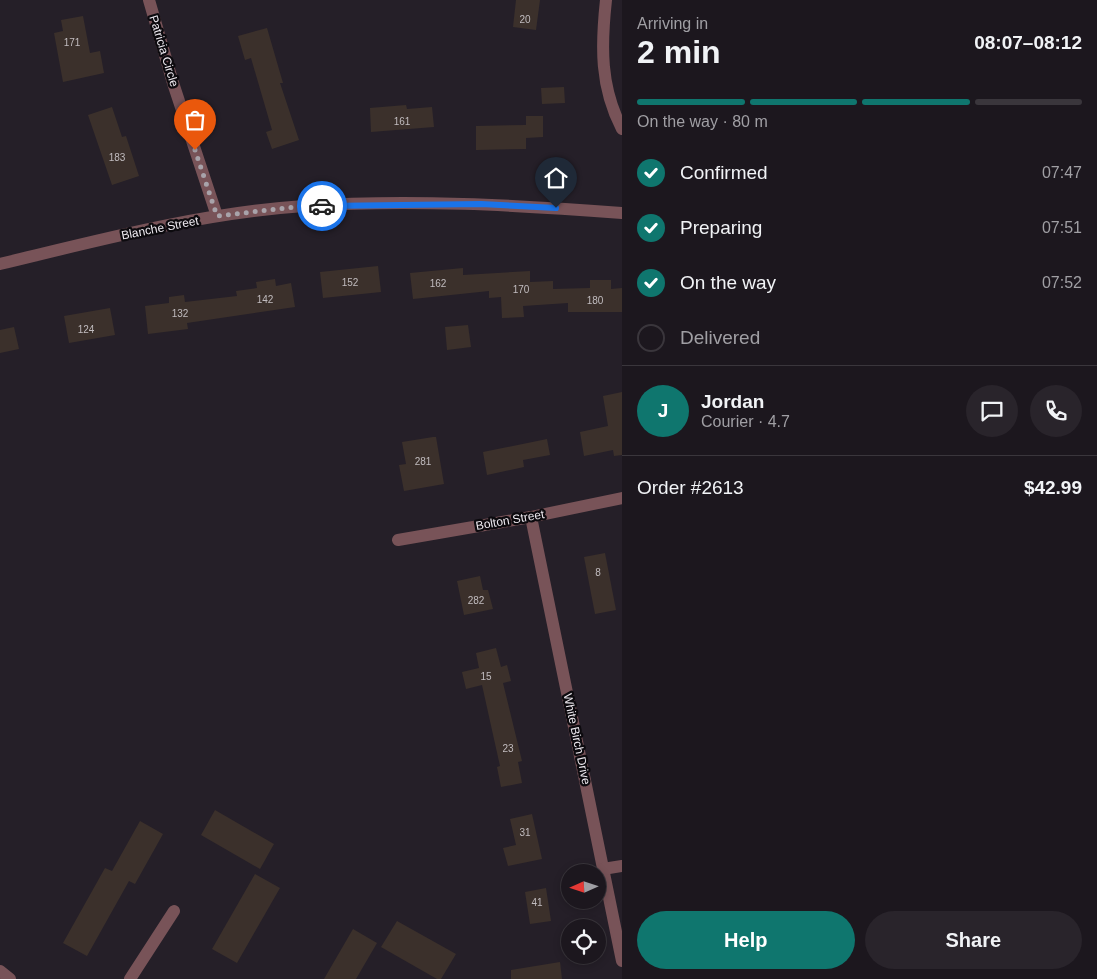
<!DOCTYPE html>
<meta charset="utf-8">
<style>
body{margin:0;font-family:Arial,sans-serif;background:#29242b;color:#f1f3f6;height:100vh;display:flex;flex-direction:column;font-size:19px;white-space:nowrap}
*{box-sizing:border-box;margin:0}
p{font-size:16px;color:#a09fa4}
.icon{flex:none;width:28px;height:28px;fill:none;stroke:currentColor;stroke-width:2;stroke-linecap:round;stroke-linejoin:round}
.map{position:relative;flex:1;overflow:hidden}
.panel{display:flex;flex-direction:column;background:#1c171e;width:475px}
.panel>*{flex:none}
.needle{width:32px;rotate:267deg}
.fabs{position:absolute;left:561px;top:864px;display:grid;gap:10px}
.fabs a{display:grid;place-items:center;width:45px;height:45px;border-radius:50%;background:#1c171e;box-shadow:0 2px 8px #0003,0 0 0 1px #3a363c;font-size:25px}
.pin{position:absolute;display:grid;place-items:center;width:42px;height:42px;color:#fff;margin:-51px -21px;border-radius:50% 50% 50% 0;rotate:-45deg;box-shadow:0 0 5px #0007}
.pin .icon{rotate:45deg}
.courier{position:absolute;display:grid;place-items:center;width:50px;height:50px;margin:-25px;border:4px solid #1a73e8;border-radius:50%;background:#fff;color:#222;box-shadow:0 1px 6px #0007}
.head em{font-style:normal;font-weight:700}
.head div{display:flex;flex-direction:column-reverse}
.head{display:flex;align-items:center;justify-content:space-between;height:85px;padding:0 15px}
h1{font-size:32px;font-weight:700;line-height:38px}
.bar{display:grid;grid-template-columns:repeat(4,1fr);gap:8px 5px;align-content:center;height:60px;padding:0 15px}
.bar i{height:6px;border-radius:4px;background:#3a363c}
.bar .selected{background:#0f766e}
.bar p{grid-column:span 4}
.line{display:flex;align-items:center;gap:12px;padding:0 15px;border-top:1px solid #3a363c}
.line div{flex:1}
.round{display:grid;place-items:center;flex:none;width:52px;height:52px;border-radius:26px;background:#29242b}
ol{padding:0 15px;list-style:none}
li{display:flex;align-items:center;gap:15px;height:55px}
li p{margin-inline-start:auto}
li .icon{padding:5px;border-radius:50%;background:#0f766e;color:#fff;stroke-width:4}
li:last-child{color:#a09fa4}
li i{width:28px;height:28px;border:2px solid #3a363c;border-radius:50%}
.primary-button{display:flex;gap:10px;margin-top:auto;padding:10px 15px}
.primary-button a{flex:1;height:58px;border-radius:30px;background:#0f766e;color:#fff;font-size:20px;font-weight:700;line-height:58px;text-align:center}
.primary-button a+a{background:#29242b;color:#f1f3f6}
main{display:flex;flex:1;min-height:0}
.map>svg:first-child{display:block}
.building{fill:#3b302b}
.lines{fill:none;stroke-linecap:round;stroke-linejoin:round}
.minor{stroke:#785358;stroke-width:12}
.done{stroke:#a8a3aa;stroke-width:5;stroke-dasharray:0 9}
.route{stroke:#1a73e8;stroke-width:6}
.labels{text-anchor:middle;dominant-baseline:central;stroke-width:4.5;stroke-linejoin:round;paint-order:stroke}
.number-label{font-size:10px;fill:#c1bcbf}
.street-label{font-size:12px;fill:#eeeaf0;stroke:#0c0a0e}
</style>
<main>
<div class="map">
<svg width="622" height="979" viewBox="0 0 622 979">
<rect width="100%" height="100%" fill="#251f28"/>
<g class="building">
<path d="M 516,0 L 540,0 L 536,30 L 513,27 Z"/>
<path d="M 83,16 L 90,53 L 100,51 L 104,73 L 63,82 L 54,33 L 63,31 L 61,20 Z"/>
<path d="M 267,28 L 283,83 L 280,83 L 299,140 L 272,149 L 266,132 L 272,130 L 251,58 L 245,60 L 238,36 Z"/>
<path d="M 564,87 L 565,103 L 542,104 L 541,88 Z"/>
<path d="M 406,105 L 407,109 L 432,107 L 434,127 L 371,132 L 370,108 Z"/>
<path d="M 112,107 L 122,137 L 126,136 L 139,176 L 112,185 L 88,115 Z"/>
<path d="M 526,116 L 543,116 L 543,137 L 526,138 L 526,149 L 476,150 L 476,126 L 526,125 Z"/>
<path d="M 378,266 L 381,292 L 323,298 L 320,272 Z"/>
<path d="M 463,268 L 463,275 L 530,271 L 530,282 L 553,281 L 553,289 L 590,288 L 590,280 L 611,280 L 611,289 L 622,288 L 622,312 L 568,312 L 568,303 L 523,306 L 524,317 L 502,318 L 501,297 L 489,298 L 489,291 L 413,299 L 410,273 Z"/>
<path d="M 275,279 L 276,286 L 291,283 L 295,307 L 187,323 L 188,329 L 148,334 L 145,306 L 169,303 L 169,297 L 184,295 L 185,302 L 237,296 L 236,291 L 257,288 L 256,282 Z"/>
<path d="M 110,308 L 115,335 L 69,343 L 64,316 Z"/>
<path d="M 468,325 L 471,347 L 447,350 L 445,327 Z"/>
<path d="M 14,327 L 19,349 L 0,353 L 0,330 Z"/>
<path d="M 622,392 L 622,455 L 614,456 L 613,450 L 584,456 L 580,432 L 608,426 L 603,396 Z"/>
<path d="M 433,437 L 436,437 L 444,484 L 404,491 L 399,465 L 406,464 L 402,442 Z"/>
<path d="M 547,439 L 550,455 L 523,460 L 524,467 L 487,475 L 483,452 Z"/>
<path d="M 605,553 L 616,610 L 595,614 L 584,557 Z"/>
<path d="M 480,576 L 483,590 L 488,590 L 493,609 L 464,615 L 457,581 Z"/>
<path d="M 496,648 L 501,667 L 507,665 L 511,681 L 503,683 L 522,761 L 518,762 L 522,783 L 501,787 L 497,767 L 500,766 L 482,685 L 466,689 L 462,672 L 479,668 L 476,653 Z"/>
<path d="M 215,810 L 274,844 L 260,869 L 201,835 Z"/>
<path d="M 532,814 L 542,859 L 508,866 L 503,848 L 516,845 L 510,819 Z"/>
<path d="M 140,821 L 163,834 L 135,884 L 129,881 L 87,956 L 63,943 L 105,868 L 112,871 Z"/>
<path d="M 255,874 L 280,888 L 237,963 L 212,949 Z"/>
<path d="M 546,888 L 551,921 L 530,924 L 525,892 Z"/>
<path d="M 397,921 L 456,954 L 441,979 L 437,979 L 381,947 Z"/>
<path d="M 353,929 L 377,943 L 356,979 L 324,979 Z"/>
<path d="M 560,962 L 562,979 L 511,979 L 511,970 Z"/>
</g>
<g class="lines">
<g class="minor">
<path d="M 149,0 L 173,83 L 217,216"/>
<path d="M 606,0 C 601,46 600,87 622,129"/>
<path d="M 0,264 C 100,240 201,213 304,206 C 410,199 516,205 622,213"/>
<path d="M 531,517 L 622,961"/>
<path d="M 398,540 L 531,517 L 622,498"/>
<path d="M 603,869 L 622,866"/>
<path d="M 0,971 L 10,979"/>
<path d="M 130,979 L 174,911"/>
</g>
</g>
<g class="lines">
<path class="done" d="M 195,150 L 217,216 L 304,206 L 322,206"/>
<path class="route" d="M 322,206 L 481,204 L 556,208"/>
</g>
<g class="labels">
<g class="number-label">
<text x="525" y="19">20</text>
<text x="72" y="42">171</text>
<text x="402" y="121">161</text>
<text x="117" y="157">183</text>
<text x="350" y="282">152</text>
<text x="438" y="283">162</text>
<text x="521" y="289">170</text>
<text x="265" y="299">142</text>
<text x="595" y="300">180</text>
<text x="180" y="313">132</text>
<text x="86" y="329">124</text>
<text x="423" y="461">281</text>
<text x="598" y="572">8</text>
<text x="476" y="600">282</text>
<text x="486" y="676">15</text>
<text x="508" y="748">23</text>
<text x="525" y="832">31</text>
<text x="537" y="902">41</text>
</g>
<g class="street-label">
<text transform="translate(164 51) rotate(73)">Patricia Circle</text>
<text transform="translate(160 228) rotate(-11)">Blanche Street</text>
<text transform="translate(510 520) rotate(-10)">Bolton Street</text>
<text transform="translate(577 739) rotate(78)">White Birch Drive</text>
</g>
</g>
</svg>
<div class="fabs">
<a><svg class="needle" viewBox="-14 -14 28 28"><path d="M0-13l5 13h-10z" fill="#e53935"/><path d="M0 13l5-13h-10z" fill="#a09fa4"/></svg></a>
<a><svg class="icon" aria-label="locate" viewBox="0 0 24 24"><circle cx="12" cy="12" r="6"/><path d="M12 2v4M12 18v4M2 12h4M18 12h4"/></svg></a>
</div>
<div class="pin" style="left:195px;top:150px;background:#ea580c"><svg class="icon" aria-label="bag" viewBox="0 0 24 24"><path d="M5 8h14l-1 12H6zM9 8a3 3 0 0 1 6 0"/></svg></div>
<div class="pin" style="left:556px;top:208px;background:#1f2937"><svg class="icon" aria-label="home" viewBox="0 0 24 24"><path d="M3 11l9-7 9 7M6 9v11h12V9"/></svg></div>
<div class="courier" style="left:322px;top:206px"><svg class="icon" aria-label="car" viewBox="0 0 24 24"><path d="M5 17H2v-5l4-1 3-4h7l3 4 3 1v5h-3M9 17h6M6 11h13"/><circle cx="7" cy="17" r="2"/><circle cx="17" cy="17" r="2"/></svg></div>
</div>
<section class="panel">
<div class="head"><div><h1>2 min</h1><p>Arriving in</p></div><em>08:07–08:12</em></div>
<div class="bar"><i class="selected"></i><i class="selected"></i><i class="selected"></i><i></i><p>On the way · 80 m</p></div>
<ol>
<li><svg class="icon" aria-label="check" viewBox="0 0 24 24"><path d="M5 12l5 5 9-10"/></svg>Confirmed<p>07:47</p></li>
<li><svg class="icon" aria-label="check" viewBox="0 0 24 24"><path d="M5 12l5 5 9-10"/></svg>Preparing<p>07:51</p></li>
<li><svg class="icon" aria-label="check" viewBox="0 0 24 24"><path d="M5 12l5 5 9-10"/></svg>On the way<p>07:52</p></li>
<li><i></i>Delivered</li>
</ol>
<div class="line" style="height:90px"><b class="round" style="background:#0f766e;color:#fff">J</b><div><b>Jordan</b><p>Courier · 4.7</p></div><a class="round"><svg class="icon" aria-label="chat" viewBox="0 0 24 24"><path d="M4 5h16v11H9l-5 4z"/></svg></a><a class="round"><svg class="icon" aria-label="phone" viewBox="0 0 24 24"><path d="M5 4h4l2 5-3 2q2 4 5 5l2-3 5 2v4C11 20 4 13 5 4z"/></svg></a></div>
<div class="line" style="height:65px"><div>Order #2613</div><b>$42.99</b></div>
<div class="primary-button"><a>Help</a><a>Share</a></div>
</section>
</main>
